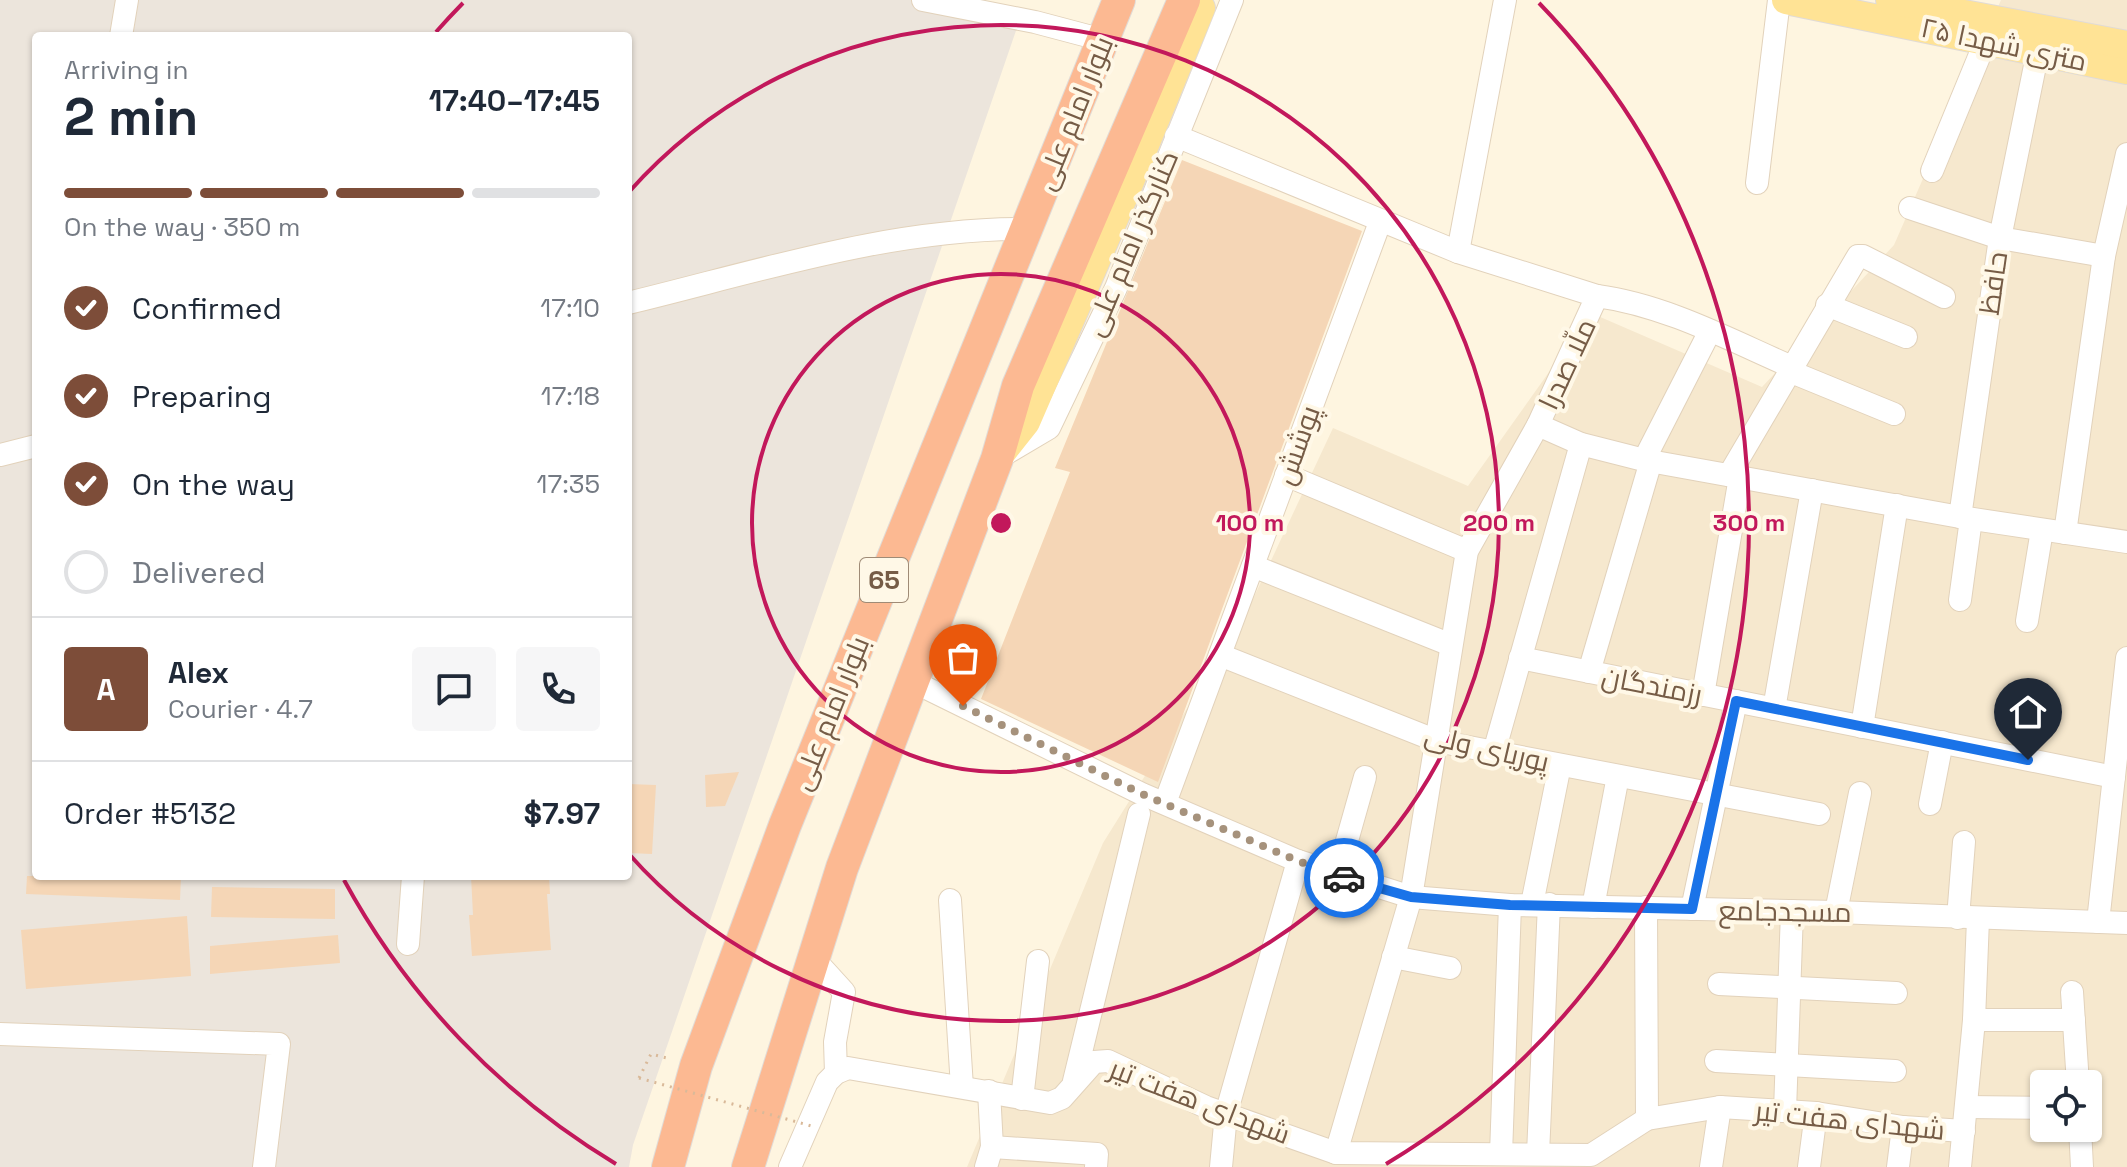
<!DOCTYPE html>
<meta charset="utf-8">
<style>
body{margin:0;font-family:"Space Grotesk",Cairo,sans-serif;background:#f6f6f7;color:#1f2937;height:100vh;display:flex;flex-direction:column;font-size:30px;white-space:nowrap}
*{box-sizing:border-box;margin:0}
p{font-size:26px;color:#747a83}
.icon{flex:none;width:44px;height:44px;fill:none;stroke:currentColor;stroke-width:2;stroke-linecap:round;stroke-linejoin:round}
.map{position:relative;flex:1;overflow:hidden}
.side{position:absolute;left:32px;top:32px;width:600px;height:848px;display:flex;flex-direction:column;background:#fff;border-radius:8px;box-shadow:0 2px 6px #0004}
.side>*{flex:none}
.tools{position:absolute;left:2030px;top:1070px;display:grid;gap:16px}
.tools a{display:grid;place-items:center;width:72px;height:72px;border-radius:8px;background:#fff;box-shadow:0 2px 6px #0004;font-size:40px}
.pin{position:absolute;display:grid;place-items:center;width:68px;height:68px;color:#fff;margin:-82px -34px;border-radius:50% 50% 50% 0;rotate:-45deg;box-shadow:0 0 8px #0007}
.pin .icon{rotate:45deg}
.courier{position:absolute;display:grid;place-items:center;width:80px;height:80px;margin:-40px;border:6px solid #1a73e8;border-radius:50%;background:#fff;color:#222;box-shadow:0 2px 10px #0007}
.headline em{font-style:normal;font-weight:800}
.headline div{display:flex;flex-direction:column-reverse}
.headline{display:flex;align-items:center;justify-content:space-between;height:136px;padding:0 32px}
h1{font-size:52px;font-weight:800;line-height:60px}
.bar{display:grid;grid-template-columns:repeat(4,1fr);gap:12px 8px;align-content:center;height:96px;padding:0 32px}
.bar i{height:10px;border-radius:6px;background:#e0e1e3}
.bar .selected{background:#7d4d39}
.bar p{grid-column:span 4}
.line{display:flex;align-items:center;gap:20px;padding:0 32px;border-top:2px solid #e0e1e3}
.line div{flex:1}
.round{display:grid;place-items:center;flex:none;width:84px;height:84px;border-radius:8px;background:#f6f6f7}
ol{padding:0 32px;list-style:none}
li{display:flex;align-items:center;gap:24px;height:88px}
li p{margin-inline-start:auto}
li .icon{padding:8px;border-radius:50%;background:#7d4d39;color:#fff;stroke-width:4}
li:last-child{color:#747a83}
li i{width:44px;height:44px;border:4px solid #e0e1e3;border-radius:50%}
.map>svg:first-child{display:block}
.residential{fill:#f6e8ce;fill-rule:evenodd}
.industrial{fill:#ece5dc;fill-rule:evenodd}
.building{fill:#f5d6b6}
.lines{fill:none;stroke-linecap:round;stroke-linejoin:round}
.minor-casing{stroke:#e2d2bb;stroke-width:24}
.major-casing{stroke:#e1dbd6;stroke-width:30}
.highway-casing{stroke:#e1dbd6;stroke-width:34}
.path{stroke:#d9b999;stroke-width:3;stroke-dasharray:2 6;stroke-linecap:butt}
.minor{stroke:#fff;stroke-width:22}
.major{stroke:#ffe395;stroke-width:28}
.highway{stroke:#fcb992;stroke-width:32}
.path-bridge{stroke:#d9b999;stroke-width:3;stroke-dasharray:2 6;stroke-linecap:butt}
.done{stroke:#a6927c;stroke-width:8;stroke-dasharray:0 14.4}
.route{stroke:#1a73e8;stroke-width:10}
.ring{fill:none;stroke:#c2185b;stroke-width:4}
.labels{text-anchor:middle;dominant-baseline:central;stroke-width:8;stroke-linejoin:round;paint-order:stroke}
.shield{fill:#fff8e7;stroke:#9f8b76;stroke-width:2}
.shield-label{font-size:26px;font-weight:bold;fill:#765c46}
.street-label{font-size:28px;fill:#765c46;stroke:#fff8e7}
.centre{fill:#c2185b;stroke:#fff8e7;stroke-width:4}
.ring-label{font-size:24px;text-anchor:middle;font-weight:bold;fill:#c2185b;stroke:#fff8e7;stroke-width:8;stroke-linejoin:round;paint-order:stroke}
</style>
<div class="map">
<svg width="2127" height="1167" viewBox="0 0 2127 1167">
<rect width="100%" height="100%" fill="#fef5e0"/>
<path class="residential" d="M 2001,0 L 2127,0 L 2127,1167 L 967,1167 L 1103,843 L 1246,614 L 1333,428 L 1468,486 L 1591,313 L 1762,387 L 1894,245 ZM 2044,1084 L 2088,1084 L 2088,1128 L 2044,1128 Z"/>
<path class="industrial" d="M 0,0 L 961,0 L 1020,19 L 633,1145 L 629,1167 L 0,1167 ZM 36,36 L 628,36 L 628,876 L 36,876 Z"/>
<g class="building">
<path d="M 1182,160 L 1362,231 L 1158,782 L 981,699 L 1070,472 L 1055,468 Z"/>
<path d="M 739,772 L 725,806 L 706,807 L 705,775 Z"/>
<path d="M 628,784 L 656,785 L 652,854 L 628,853 Z"/>
<path d="M 27,876 L 181,876 L 180,900 L 26,894 Z"/>
<path d="M 471,876 L 549,876 L 550,894 L 547,894 L 551,950 L 472,956 L 469,915 L 473,915 Z"/>
<path d="M 212,887 L 335,889 L 335,919 L 211,917 Z"/>
<path d="M 187,916 L 191,976 L 26,989 L 21,930 Z"/>
<path d="M 338,935 L 340,963 L 210,974 L 210,946 Z"/>
</g>
<g class="lines">
<defs>
<g id="minor">
<path d="M 923,0 L 1035,22 L 1103,40"/>
<path d="M 121,36 L 127,0"/>
<path d="M 1176,136 L 1458,252 L 1597,296 L 1538,425 L 1581,444 L 1644,460 L 1960,517 L 2127,542"/>
<path d="M 1932,171 L 1986,40"/>
<path d="M 1757,183 L 1779,0"/>
<path d="M 1910,208 L 2000,238 L 2104,256"/>
<path d="M 1458,252 L 1505,0"/>
<path d="M 1597,296 C 1665,305 1730,340 1792,367"/>
<path d="M 628,303 C 760,271 891,228 1027,229"/>
<path d="M 1827,305 L 1906,337"/>
<path d="M 1789,371 L 1894,414"/>
<path d="M 1005,454 L 1049,428 L 1116,288 L 1232,0"/>
<path d="M 0,455 L 36,446"/>
<path d="M 1644,460 L 1710,331"/>
<path d="M 1286,475 L 1467,551"/>
<path d="M 1729,475 L 1858,256 L 1863,256 L 1944,297"/>
<path d="M 1960,517 L 2000,238 L 2038,51"/>
<path d="M 2065,533 L 2104,256 L 2127,154"/>
<path d="M 1253,566 L 1451,645"/>
<path d="M 1960,600 L 1971,519"/>
<path d="M 2027,621 L 2042,530"/>
<path d="M 1220,655 L 1437,741 L 1819,814"/>
<path d="M 1520,658 L 2114,777"/>
<path d="M 1589,672 L 1651,461"/>
<path d="M 912,681 L 1142,794 L 1298,861 L 1411,897 L 1510,905 L 1836,912 L 2127,923"/>
<path d="M 1703,695 L 1740,477"/>
<path d="M 1774,709 L 1812,490"/>
<path d="M 1862,727 L 1897,505"/>
<path d="M 1494,752 L 1581,444"/>
<path d="M 1165,803 L 1380,222"/>
<path d="M 1930,804 L 1942,742"/>
<path d="M 1337,876 L 1365,777"/>
<path d="M 950,900 L 962,1087"/>
<path d="M 1532,904 L 1560,765"/>
<path d="M 1593,907 L 1618,776"/>
<path d="M 1646,907 L 1647,1119"/>
<path d="M 1692,909 L 1736,701"/>
<path d="M 1836,912 L 1860,793"/>
<path d="M 1958,918 L 1964,842"/>
<path d="M 2098,922 L 2127,658"/>
<path d="M 408,944 L 413,876"/>
<path d="M 1393,957 L 1450,968"/>
<path d="M 814,959 L 844,992 L 835,1042 L 836,1073"/>
<path d="M 1719,984 L 1896,993"/>
<path d="M 2072,992 L 2078,1084"/>
<path d="M 1974,1020 L 2074,1020"/>
<path d="M 0,1034 L 279,1044 L 264,1167"/>
<path d="M 1716,1061 L 1895,1071"/>
<path d="M 1074,1081 L 1139,814"/>
<path d="M 1022,1099 L 1038,961"/>
<path d="M 1966,1107 L 2044,1108"/>
<path d="M 1785,1111 L 1792,911"/>
<path d="M 2080,1128 L 2082,1167"/>
<path d="M 992,1147 L 1097,1154 L 1096,1167"/>
<path d="M 1336,1153 L 1411,897 L 1467,551 L 1538,425"/>
<path d="M 1501,1154 L 1510,905"/>
<path d="M 1538,1154 L 1549,904"/>
<path d="M 790,1167 L 827,1082 L 836,1073 L 848,1068 L 1050,1103 L 1062,1098 L 1094,1062 L 1108,1061 L 1206,1107 L 1336,1153 L 1591,1155 L 1647,1119 L 1720,1107 L 1816,1113 L 1903,1127 L 1964,1131"/>
<path d="M 986,1167 L 992,1147 L 989,1091"/>
<path d="M 1221,1167 L 1226,1114 L 1298,861"/>
<path d="M 1711,1167 L 1720,1107"/>
<path d="M 1809,1167 L 1816,1113"/>
<path d="M 1898,1167 L 1903,1127"/>
<path d="M 1960,1167 L 1974,1020 L 1978,919"/>
</g>
<g id="major">
<path d="M 1786,0 L 2127,70"/>
<path d="M 1890,0 L 2127,45"/>
<path d="M 1000,455 L 1026,422 L 1127,189 L 1201,8"/>
</g>
<g id="highway">
<path d="M 668,1167 L 696,1066 L 785,825 L 1119,0"/>
<path d="M 748,1167 L 842,868 L 997,459 L 1018,386 L 1184,0"/>
</g>
</defs>
<use href="#minor" class="minor-casing"/>
<use href="#major" class="major-casing"/>
<use href="#highway" class="highway-casing"/>
<path class="path" d="M 639,1078 L 651,1054 L 671,1059"/>
<use href="#minor" class="minor"/>
<use href="#major" class="major"/>
<use href="#highway" class="highway"/>
<path class="path-bridge" d="M 639,1078 L 815,1127"/>
</g>
<g class="lines">
<path class="done" d="M 963,706 L 1142,794 L 1298,861 L 1344,878"/>
<path class="route" d="M 1344,878 L 1411,897 L 1510,905 L 1692,909 L 1736,701 L 2028,760"/>
</g>
<g class="ring">
<circle cx="1001" cy="523" r="249"/>
<path d="M628 193A498 498 0 1 1 628 853"/>
<path d="M616 1164A748 748 0 0 1 344 880M436 32A748 748 0 0 1 463 3M1539 3A748 748 0 0 1 1386 1164"/>
</g>
<g class="labels">
<rect class="shield" x="860" y="558" width="48" height="44" rx="6"/>
<g class="shield-label">
<text x="884" y="580">65</text>
</g>
<g class="street-label">
<text transform="translate(2004 44) rotate(12)">۲۵ متری شهدا</text>
<text transform="translate(1074 113) rotate(-68)">بلوار امام علی</text>
<text transform="translate(1131 243) rotate(-67)">کنارگذر امام علی</text>
<text transform="translate(1993 283) rotate(-82)">حافظ</text>
<text transform="translate(1567 364) rotate(-65)">ملّا صدرا</text>
<text transform="translate(1297 445) rotate(-70)">پوشش</text>
<text transform="translate(1652 685) rotate(11)">رزمندگان</text>
<text transform="translate(830 713) rotate(-68)">بلوار امام علی</text>
<text transform="translate(1487 748) rotate(13)">پوریای ولی</text>
<text transform="translate(1785 911) rotate(1)">مسجدجامع</text>
<text transform="translate(1200 1101) rotate(21)">شهدای هفت تیر</text>
<text transform="translate(1850 1120) rotate(6)">شهدای هفت تیر</text>
</g>
</g>
<circle cx="1001" cy="523" r="12" class="centre"/>
<g class="ring-label">
<text x="1250" y="531">100 m</text>
<text x="1499" y="531">200 m</text>
<text x="1749" y="531">300 m</text>
</g>
</svg>
<div class="tools">
<a><svg class="icon" aria-label="locate" viewBox="0 0 24 24"><circle cx="12" cy="12" r="6"/><path d="M12 2v4M12 18v4M2 12h4M18 12h4"/></svg></a>
</div>
<div class="pin" style="left:963px;top:706px;background:#ea580c"><svg class="icon" aria-label="bag" viewBox="0 0 24 24"><path d="M5 8h14l-1 12H6zM9 8a3 3 0 0 1 6 0"/></svg></div>
<div class="pin" style="left:2028px;top:760px;background:#1f2937"><svg class="icon" aria-label="home" viewBox="0 0 24 24"><path d="M3 11l9-7 9 7M6 9v11h12V9"/></svg></div>
<div class="courier" style="left:1344px;top:878px"><svg class="icon" aria-label="car" viewBox="0 0 24 24"><path d="M5 17H2v-5l4-1 3-4h7l3 4 3 1v5h-3M9 17h6M6 11h13"/><circle cx="7" cy="17" r="2"/><circle cx="17" cy="17" r="2"/></svg></div>
<section class="side">
<div class="headline"><div><h1>2 min</h1><p>Arriving in</p></div><em>17:40–17:45</em></div>
<div class="bar"><i class="selected"></i><i class="selected"></i><i class="selected"></i><i></i><p>On the way · 350 m</p></div>
<ol>
<li><svg class="icon" aria-label="check" viewBox="0 0 24 24"><path d="M5 12l5 5 9-10"/></svg>Confirmed<p>17:10</p></li>
<li><svg class="icon" aria-label="check" viewBox="0 0 24 24"><path d="M5 12l5 5 9-10"/></svg>Preparing<p>17:18</p></li>
<li><svg class="icon" aria-label="check" viewBox="0 0 24 24"><path d="M5 12l5 5 9-10"/></svg>On the way<p>17:35</p></li>
<li><i></i>Delivered</li>
</ol>
<div class="line" style="height:144px"><b class="round" style="background:#7d4d39;color:#fff">A</b><div><b>Alex</b><p>Courier · 4.7</p></div><a class="round"><svg class="icon" aria-label="chat" viewBox="0 0 24 24"><path d="M4 5h16v11H9l-5 4z"/></svg></a><a class="round"><svg class="icon" aria-label="phone" viewBox="0 0 24 24"><path d="M5 4h4l2 5-3 2q2 4 5 5l2-3 5 2v4C11 20 4 13 5 4z"/></svg></a></div>
<div class="line" style="height:104px"><div>Order #5132</div><b>$7.97</b></div>
</section>
</div>
